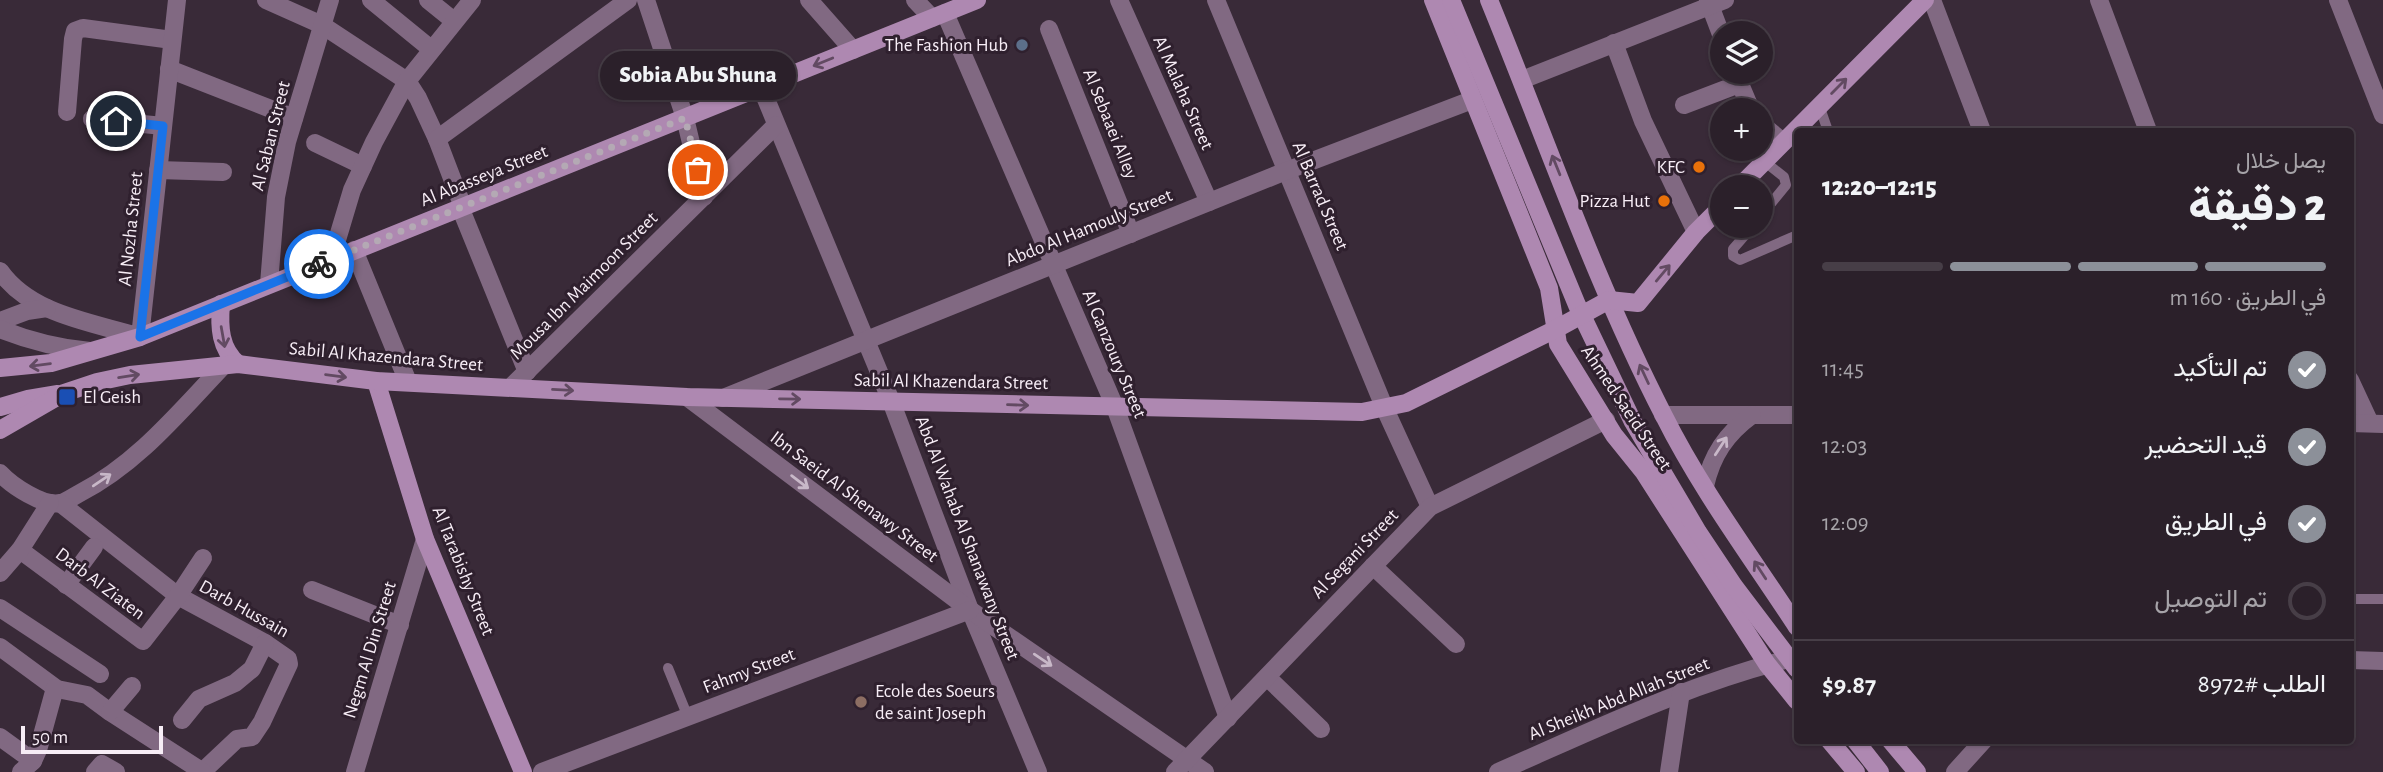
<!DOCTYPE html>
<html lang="ar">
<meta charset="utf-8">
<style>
body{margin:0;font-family:"Alegreya Sans",Vazirmatn,sans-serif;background:#372d36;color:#f1f3f6;direction:rtl;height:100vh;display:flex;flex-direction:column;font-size:26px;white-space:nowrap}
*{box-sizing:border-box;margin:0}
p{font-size:23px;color:#a6a3a8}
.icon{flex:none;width:38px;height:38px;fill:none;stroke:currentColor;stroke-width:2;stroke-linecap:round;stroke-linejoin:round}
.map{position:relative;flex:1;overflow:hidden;direction:ltr}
.side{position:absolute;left:1794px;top:128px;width:560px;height:616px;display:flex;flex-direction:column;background:#2b202a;border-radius:7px;box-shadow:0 2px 5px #0004,0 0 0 2px #473e47;direction:rtl}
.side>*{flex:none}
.controls{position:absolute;left:1710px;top:21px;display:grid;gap:14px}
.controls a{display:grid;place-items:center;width:63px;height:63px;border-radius:50%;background:#2b202a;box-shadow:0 2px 5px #0004,0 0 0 2px #473e47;font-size:35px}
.scale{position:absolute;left:21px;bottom:18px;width:142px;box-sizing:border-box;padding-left:7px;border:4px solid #f7edf6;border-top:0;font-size:19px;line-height:24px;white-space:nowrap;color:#f7edf6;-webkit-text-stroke:5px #2f202e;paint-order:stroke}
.pin{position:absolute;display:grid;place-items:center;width:60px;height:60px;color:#fff;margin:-30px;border:4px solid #fff;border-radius:50%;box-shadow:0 2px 7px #0007}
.courier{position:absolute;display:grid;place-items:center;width:70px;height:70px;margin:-35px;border:5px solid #1a73e8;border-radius:50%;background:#fff;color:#222;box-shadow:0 2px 9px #0007}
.bubble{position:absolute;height:49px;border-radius:24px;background:#2b202a;box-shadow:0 2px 5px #0004,0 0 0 2px #473e47;font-size:23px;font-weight:800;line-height:49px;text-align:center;direction:rtl}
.overview em{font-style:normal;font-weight:800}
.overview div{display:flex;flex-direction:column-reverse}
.overview{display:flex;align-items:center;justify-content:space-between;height:119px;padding:0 28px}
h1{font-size:46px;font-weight:800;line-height:52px}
.bar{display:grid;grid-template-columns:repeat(4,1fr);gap:10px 7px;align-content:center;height:84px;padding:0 28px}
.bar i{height:9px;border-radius:5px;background:#473e47}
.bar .current{background:#8c9099}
.bar p{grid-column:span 4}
.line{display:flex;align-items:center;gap:18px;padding:0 28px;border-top:2px solid #473e47}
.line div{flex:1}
ol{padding:0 28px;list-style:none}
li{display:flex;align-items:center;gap:21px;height:77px}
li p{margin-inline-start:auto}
li .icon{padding:7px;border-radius:50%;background:#8c9099;color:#fff;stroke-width:4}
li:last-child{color:#a6a3a8}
li i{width:38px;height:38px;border:4px solid #473e47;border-radius:50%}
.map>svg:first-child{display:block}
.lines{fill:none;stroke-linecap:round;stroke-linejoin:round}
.lane{stroke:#816982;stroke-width:10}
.street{stroke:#816982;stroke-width:18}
.secondary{stroke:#ae88b1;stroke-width:18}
.oneway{stroke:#624a62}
.oneway2{stroke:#c8b8c8}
.done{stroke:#b4a9b4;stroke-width:7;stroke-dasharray:0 12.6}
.route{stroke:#1a73e8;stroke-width:9}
.service-dot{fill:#5c6f8a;stroke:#2f202e;stroke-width:2.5}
.food-dot{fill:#e8710a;stroke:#2f202e;stroke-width:2.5}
.transit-dot{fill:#1a4fb4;stroke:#2f202e;stroke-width:2.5}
.education-dot{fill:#8d6e63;stroke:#2f202e;stroke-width:2.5}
.labels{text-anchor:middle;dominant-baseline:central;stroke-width:6;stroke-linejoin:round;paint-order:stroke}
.poi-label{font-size:19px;fill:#f7edf6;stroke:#2f202e;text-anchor:end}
.street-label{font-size:19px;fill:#f7edf6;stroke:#2f202e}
</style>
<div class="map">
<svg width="2383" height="772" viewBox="0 0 2383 772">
<rect width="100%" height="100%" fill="#392a38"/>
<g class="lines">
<g class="lane">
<path d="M 1819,105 L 1828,131"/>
<path d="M 1760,217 L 1786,185 L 1784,177 L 1764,161"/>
<path d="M 1753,226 L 1733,249 L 1733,256 L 1740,260 L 1797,235"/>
<path d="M 2350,599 L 2383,599"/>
<path d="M 668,668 L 688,717"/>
</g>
<g class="street">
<path d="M 266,0 L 322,25 L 407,81 L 418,98 L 437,139 L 463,207"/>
<path d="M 371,0 L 431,49"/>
<path d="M 428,0 L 454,21"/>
<path d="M 646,0 L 685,118 L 704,197"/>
<path d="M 809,0 L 853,50"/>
<path d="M 915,0 L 932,18"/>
<path d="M 1119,0 L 1209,202"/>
<path d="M 1216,0 L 1385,409 L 1430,507"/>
<path d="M 1708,0 L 1722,37"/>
<path d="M 1932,0 L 1982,131"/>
<path d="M 2099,0 L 2148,131"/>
<path d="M 2338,0 L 2383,115"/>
<path d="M 945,13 L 1115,407 L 1228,718"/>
<path d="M 1049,29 L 1131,234"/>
<path d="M 1614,43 L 1643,121 L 1696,232"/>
<path d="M 169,69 L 294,118"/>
<path d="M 1735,72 L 1751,110"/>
<path d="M 1522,80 L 1725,0"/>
<path d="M 761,87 L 891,401 L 970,610 L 1038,772"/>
<path d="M 1684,105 L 1739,84"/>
<path d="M 67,112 L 73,39 L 75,31 L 83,28 L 172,40"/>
<path d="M 92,119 L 163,126"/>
<path d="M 1760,123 L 1783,142"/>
<path d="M 437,139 L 628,0"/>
<path d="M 315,143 L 363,166"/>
<path d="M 158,170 L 223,172"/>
<path d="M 460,207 L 527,372"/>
<path d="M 354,250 L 408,382"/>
<path d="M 331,260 L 352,190 L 374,142 L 407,81 L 472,0"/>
<path d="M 0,271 C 31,315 92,322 140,337 L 177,0"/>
<path d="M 269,284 L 276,197 L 287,142 L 330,0"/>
<path d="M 0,321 L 27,311 L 47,308"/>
<path d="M 0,329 C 30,341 58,348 90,351"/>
<path d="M 2350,380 L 2370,423"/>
<path d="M 511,387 L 776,125"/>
<path d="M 687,397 L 970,610 L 1205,772"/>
<path d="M 723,398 L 1286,171 L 1472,100"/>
<path d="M 1663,415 L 1797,415"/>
<path d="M 2350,423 L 2383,424"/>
<path d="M 0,473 C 11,485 43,507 61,503 C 67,501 74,496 80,493 C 138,463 179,412 224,365"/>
<path d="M 1705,486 C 1712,455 1726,434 1752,415"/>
<path d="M 60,503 L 178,596 L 265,643 L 288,659 L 289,664 L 262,722 L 252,737 L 237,739 L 202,772"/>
<path d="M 20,550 L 143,641 L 178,596 L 203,558"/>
<path d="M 1373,566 L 1456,644"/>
<path d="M 0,573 L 20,550 L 50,503"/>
<path d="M 66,585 L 94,547"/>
<path d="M 312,590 L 400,625"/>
<path d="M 0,608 L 100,674"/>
<path d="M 0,647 L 57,689 L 87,695 L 110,712 L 203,772"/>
<path d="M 2350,660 L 2383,661"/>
<path d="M 1267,677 L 1321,729"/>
<path d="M 110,712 L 132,686"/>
<path d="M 182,720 L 199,699 L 235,683 L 252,669 L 265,643"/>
<path d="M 0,737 L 33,761"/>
<path d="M 21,772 L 33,761 L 38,750 L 55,688"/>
<path d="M 95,772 L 102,764 L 116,772"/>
<path d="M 355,772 L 425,539"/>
<path d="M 542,772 L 970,610"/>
<path d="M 1175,772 L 1430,507 L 1606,420"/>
<path d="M 1498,772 C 1596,729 1692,682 1797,657"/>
<path d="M 1669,772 L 1681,692"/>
<path d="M 1955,772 L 1984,740"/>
</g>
<g class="secondary">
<path d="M 1433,0 L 1549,288 L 1558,344 L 1614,435 L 1643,471 L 1767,664 L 1797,701"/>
<path d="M 1451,0 L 1577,305 L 1633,422 L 1698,532 L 1734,586 L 1797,669"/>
<path d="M 1489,0 C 1546,139 1595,282 1664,416 C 1701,490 1752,558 1797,627"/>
<path d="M 1739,187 L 1925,0"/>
<path d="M 221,304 C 219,327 220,349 238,364"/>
<path d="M 0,368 L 51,363 L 140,337 L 977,0"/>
<path d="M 376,381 L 425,539 L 523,772"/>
<path d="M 0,407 L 28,399 L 58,394"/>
<path d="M 0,430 L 64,393 L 97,382 L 130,375 L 238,364 L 376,381 L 687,397 L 1362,412 L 1406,403 L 1556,329 L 1609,300 L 1638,303 L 1696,232 L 1722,206"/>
<path d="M 1829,740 L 1856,772"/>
<path d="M 1855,740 L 1880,772"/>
<path d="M 1890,740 L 1917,772"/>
</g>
</g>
<defs><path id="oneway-shaft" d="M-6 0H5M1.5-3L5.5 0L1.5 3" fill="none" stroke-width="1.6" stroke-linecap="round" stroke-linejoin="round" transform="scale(1.75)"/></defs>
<g class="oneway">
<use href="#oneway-shaft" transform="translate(823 62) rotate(158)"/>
<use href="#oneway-shaft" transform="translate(1839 86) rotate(-45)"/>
<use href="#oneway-shaft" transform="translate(1556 165) rotate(-112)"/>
<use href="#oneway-shaft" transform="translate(1663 273) rotate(-50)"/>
<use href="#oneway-shaft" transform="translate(223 337) rotate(80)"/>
<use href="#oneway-shaft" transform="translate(40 365) rotate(173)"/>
<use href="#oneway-shaft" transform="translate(1644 374) rotate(-115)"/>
<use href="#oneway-shaft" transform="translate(129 376) rotate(-9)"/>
<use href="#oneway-shaft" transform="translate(336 376) rotate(7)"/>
<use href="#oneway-shaft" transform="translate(563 390) rotate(3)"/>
<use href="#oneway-shaft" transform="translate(790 399) rotate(1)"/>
<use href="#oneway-shaft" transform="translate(1018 405) rotate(2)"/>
<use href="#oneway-shaft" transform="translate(1760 570) rotate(-123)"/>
</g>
<g class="oneway2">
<use href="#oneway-shaft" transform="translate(1721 446) rotate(-57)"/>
<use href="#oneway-shaft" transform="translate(102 480) rotate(-34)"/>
<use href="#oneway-shaft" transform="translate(800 482) rotate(37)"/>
<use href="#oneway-shaft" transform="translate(1043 660) rotate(34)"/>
</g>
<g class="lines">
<path class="done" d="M 319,264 L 685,118 L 698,170"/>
<path class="route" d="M 116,121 L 163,126 L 140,337 L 319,264"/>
</g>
<circle class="service-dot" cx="1022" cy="45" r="7"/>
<g class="food-dot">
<circle cx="1699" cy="167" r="7"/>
<circle cx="1664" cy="201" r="7"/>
</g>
<rect class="transit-dot" x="58" y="388" width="18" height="18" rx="3.5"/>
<circle class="education-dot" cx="861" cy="702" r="7"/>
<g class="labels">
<g class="poi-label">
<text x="1008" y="45">The Fashion Hub</text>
<text x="1685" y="167">KFC</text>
<text x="1650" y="201">Pizza Hut</text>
<text x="83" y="397" text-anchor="start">El Geish</text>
<text x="875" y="691" text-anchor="start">Ecole des Soeurs<tspan x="875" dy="22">de saint Joseph</tspan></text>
</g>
<g class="street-label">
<text transform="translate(1183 93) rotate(66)">Al Malaha Street</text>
<text transform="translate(1110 124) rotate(68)">Al Sebaaei Alley</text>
<text transform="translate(271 136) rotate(-76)">Al Saban Street</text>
<text transform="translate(484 176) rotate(-22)">Al Abasseya Street</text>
<text transform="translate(1320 196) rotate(67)">Al Barrad Street</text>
<text transform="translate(1089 228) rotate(-22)">Abdo Al Hamouly Street</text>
<text transform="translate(131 229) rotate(-84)">Al Nozha Street</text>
<text transform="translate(584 286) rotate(-45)">Mousa Ibn Maimoon Street</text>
<text transform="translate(1114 354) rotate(67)">Al Ganzoury Street</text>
<text transform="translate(386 357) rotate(5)">Sabil Al Khazendara Street</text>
<text transform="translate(951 382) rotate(1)">Sabil Al Khazendara Street</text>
<text transform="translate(1626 408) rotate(56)">Ahmed Saeid Street</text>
<text transform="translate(854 497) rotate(37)">Ibn Saeid Al Shenawy Street</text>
<text transform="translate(967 538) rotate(69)">Abd Al Wahab Al Shanawany Street</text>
<text transform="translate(1355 554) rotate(-46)">Al Segani Street</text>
<text transform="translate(463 571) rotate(68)">Al Tarabishy Street</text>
<text transform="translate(100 584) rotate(37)">Darb Al Ziaten</text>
<text transform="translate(244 609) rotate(29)">Darb Hussain</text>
<text transform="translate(370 650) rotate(-73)">Negm Al Din Street</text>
<text transform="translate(749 671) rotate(-21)">Fahmy Street</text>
<text transform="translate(1619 699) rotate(-22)">Al Sheikh Abd Allah Street</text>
</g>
</g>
</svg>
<div class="controls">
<a><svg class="icon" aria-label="layers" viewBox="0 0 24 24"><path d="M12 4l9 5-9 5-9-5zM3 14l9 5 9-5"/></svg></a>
<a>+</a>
<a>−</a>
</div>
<div class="scale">50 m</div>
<div class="pin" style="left:698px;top:170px;background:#ea580c"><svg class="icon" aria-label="bag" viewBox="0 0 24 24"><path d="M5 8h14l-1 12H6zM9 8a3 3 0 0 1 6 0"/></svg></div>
<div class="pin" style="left:116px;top:121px;background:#1f2937"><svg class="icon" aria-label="home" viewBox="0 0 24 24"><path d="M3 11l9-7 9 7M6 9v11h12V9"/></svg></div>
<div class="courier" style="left:319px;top:264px"><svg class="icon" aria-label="bike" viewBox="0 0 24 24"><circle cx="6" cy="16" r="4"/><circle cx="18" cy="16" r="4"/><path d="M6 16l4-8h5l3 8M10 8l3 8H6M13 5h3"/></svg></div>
<div class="bubble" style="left:600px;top:51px;width:196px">Sobia Abu Shuna</div>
<section class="side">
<div class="overview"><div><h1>2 دقيقة</h1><p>يصل خلال</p></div><em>12:15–12:20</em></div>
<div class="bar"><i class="current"></i><i class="current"></i><i class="current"></i><i></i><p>في الطريق · 160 m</p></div>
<ol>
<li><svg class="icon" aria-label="check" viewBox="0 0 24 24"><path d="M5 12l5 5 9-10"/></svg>تم التأكيد<p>11:45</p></li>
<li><svg class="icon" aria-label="check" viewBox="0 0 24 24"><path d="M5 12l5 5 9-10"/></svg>قيد التحضير<p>12:03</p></li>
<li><svg class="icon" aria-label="check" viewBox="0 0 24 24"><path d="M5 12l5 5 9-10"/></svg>في الطريق<p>12:09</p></li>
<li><i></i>تم التوصيل</li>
</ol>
<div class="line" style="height:91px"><div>الطلب #8972</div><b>$9.87</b></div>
</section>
</div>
